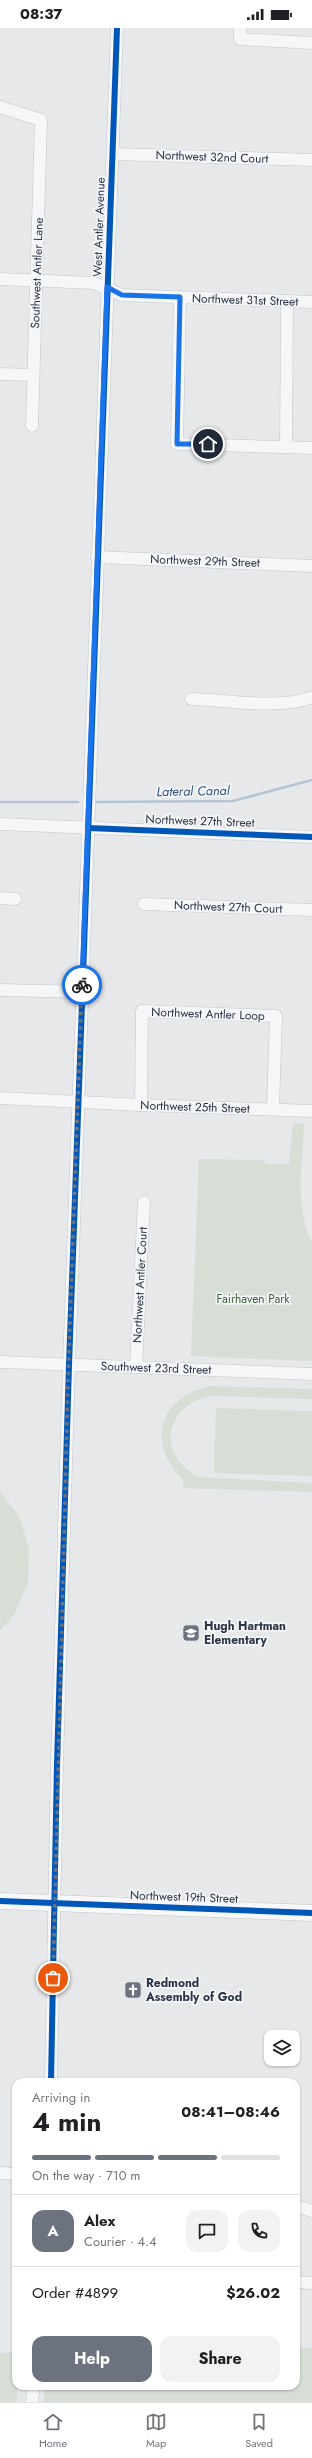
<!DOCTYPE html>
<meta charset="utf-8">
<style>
body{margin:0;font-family:Jost,sans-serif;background:#f2f2f2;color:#202124;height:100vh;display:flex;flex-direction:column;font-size:15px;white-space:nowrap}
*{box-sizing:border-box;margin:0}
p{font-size:13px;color:#757577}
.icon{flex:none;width:22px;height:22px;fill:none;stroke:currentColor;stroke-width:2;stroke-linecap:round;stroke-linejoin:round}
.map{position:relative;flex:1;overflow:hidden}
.drawer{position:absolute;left:12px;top:2050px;width:288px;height:312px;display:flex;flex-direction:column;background:#fff;border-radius:12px;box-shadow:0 1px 3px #0004}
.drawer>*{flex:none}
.controls{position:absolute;left:264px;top:2002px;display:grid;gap:8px}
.controls a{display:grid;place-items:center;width:36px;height:36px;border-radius:8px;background:#fff;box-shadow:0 1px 3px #0004;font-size:20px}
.pin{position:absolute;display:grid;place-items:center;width:34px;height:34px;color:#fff;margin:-17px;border:2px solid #fff;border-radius:50%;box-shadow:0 1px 4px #0007}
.courier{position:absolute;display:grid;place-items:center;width:40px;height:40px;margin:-20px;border:3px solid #1a73e8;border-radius:50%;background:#fff;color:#222;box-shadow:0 1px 5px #0007}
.headline em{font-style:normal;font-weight:700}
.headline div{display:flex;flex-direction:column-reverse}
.headline{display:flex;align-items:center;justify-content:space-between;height:68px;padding:0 20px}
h1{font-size:26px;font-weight:700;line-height:30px}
.bar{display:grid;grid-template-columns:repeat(4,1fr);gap:6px 4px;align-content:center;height:48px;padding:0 20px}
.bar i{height:5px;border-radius:3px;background:#e0e0e0}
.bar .on{background:#6c737f}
.bar p{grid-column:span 4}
.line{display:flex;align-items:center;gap:10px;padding:0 20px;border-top:1px solid #e0e0e0}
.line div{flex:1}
.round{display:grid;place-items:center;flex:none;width:42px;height:42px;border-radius:12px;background:#f2f2f2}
.button{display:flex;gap:8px;margin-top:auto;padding:8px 20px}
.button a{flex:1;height:46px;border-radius:12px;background:#6c737f;color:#fff;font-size:16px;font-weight:700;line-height:46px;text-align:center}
.button a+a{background:#f2f2f2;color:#202124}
.status{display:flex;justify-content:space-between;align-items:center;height:28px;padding:0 20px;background:#fff;direction:ltr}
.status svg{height:11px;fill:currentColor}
.tabs{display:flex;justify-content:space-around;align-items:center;height:56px;border-top:1px solid #e0e0e0;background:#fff;font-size:11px;color:#757577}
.tabs a{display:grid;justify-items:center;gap:2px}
.tabs .on{color:#6c737f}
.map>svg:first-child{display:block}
.park{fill:#d6ded6}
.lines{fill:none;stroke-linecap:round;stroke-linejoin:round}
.stream{stroke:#b4c4d5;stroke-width:2.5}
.minor-casing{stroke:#c4c6c8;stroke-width:13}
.major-casing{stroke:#c2c5c8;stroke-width:17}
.minor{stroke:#f5f6f7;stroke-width:12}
.major{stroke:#f8f8f8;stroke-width:16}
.cycleway-casing{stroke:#f4f6f9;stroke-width:8}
.cycleway{stroke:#0057b8;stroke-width:6}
.done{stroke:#6c737f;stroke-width:4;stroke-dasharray:0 7.2}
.route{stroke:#1a73e8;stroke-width:5}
.labels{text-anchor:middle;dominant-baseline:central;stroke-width:3.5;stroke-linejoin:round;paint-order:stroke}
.street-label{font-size:12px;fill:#2b3445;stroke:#f4f6f9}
.park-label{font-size:12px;fill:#3f6138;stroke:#f4f6f9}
.poi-label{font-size:12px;font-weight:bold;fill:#2b3445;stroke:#f4f6f9;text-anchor:start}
.water-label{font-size:13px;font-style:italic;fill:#34527a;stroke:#f4f6f9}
</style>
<div class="status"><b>08:37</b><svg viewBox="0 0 49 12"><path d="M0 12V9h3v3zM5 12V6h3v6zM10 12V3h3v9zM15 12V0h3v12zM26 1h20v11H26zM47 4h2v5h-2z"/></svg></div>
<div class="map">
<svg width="312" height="2374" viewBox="0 0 312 2374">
<rect width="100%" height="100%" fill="#e6e8ea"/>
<g class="park">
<path d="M 293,1095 L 304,1096 C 303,1134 294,1180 312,1214 L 312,1333 L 191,1328 L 199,1131 L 262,1132 L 266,1136 L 289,1136 Z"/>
<path d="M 213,1358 L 312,1361 L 312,1371 L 213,1368 C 164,1375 155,1427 199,1449 L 312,1455 L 312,1464 L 183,1460 L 183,1452 C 145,1414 160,1366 213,1358 Z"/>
<path d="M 216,1380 L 312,1383 L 312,1448 L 214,1445 Z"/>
<path d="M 0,1463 L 19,1488 L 29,1520 L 28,1554 L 15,1585 L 0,1603 Z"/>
<path d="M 296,2320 L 312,2320 L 312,2374 L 43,2374 L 46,2358 L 296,2358 Z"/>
<path d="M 16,2324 L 17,2374 L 0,2374 L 0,2325 Z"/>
</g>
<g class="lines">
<g class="stream">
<path d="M 0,774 L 78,774"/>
<path d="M 96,774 L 233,773 L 312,752"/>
</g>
<defs>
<g id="minor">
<path d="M 240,0 L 240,11 L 312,15"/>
<path d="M 0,79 L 41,92 L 32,398"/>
<path d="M 113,126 L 312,132"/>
<path d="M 0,251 L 94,255 L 122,267 L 312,274"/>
<path d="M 180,269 L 177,416 L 312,420"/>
<path d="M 0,346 L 33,347"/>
<path d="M 286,418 L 287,273"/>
<path d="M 97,529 L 312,538"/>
<path d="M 191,671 C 227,672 279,682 312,669"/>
<path d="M 0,796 L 312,809"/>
<path d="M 0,870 L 15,871"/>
<path d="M 144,876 L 312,882"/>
<path d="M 0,962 L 82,964"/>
<path d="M 0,1070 L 141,1077 L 312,1083"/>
<path d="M 141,1077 L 142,983 L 276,988 L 273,1081"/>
<path d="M 0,1334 L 312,1346"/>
<path d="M 136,1339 L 144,1174"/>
<path d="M 51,2054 L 57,1736 L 69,1337 L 117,0"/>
<path d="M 0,2145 L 16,2146"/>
<path d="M 296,2178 L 312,2183"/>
<path d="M 296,2254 L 312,2255"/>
<path d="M 32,2374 L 34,2358"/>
</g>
<path id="major" d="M 0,1873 L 312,1885"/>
</defs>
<use href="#minor" class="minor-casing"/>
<use href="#major" class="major-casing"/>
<use href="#minor" class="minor"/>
<use href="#major" class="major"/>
<defs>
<g id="cycleway">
<path d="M 88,800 L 312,809"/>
<path d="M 0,1873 L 312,1885"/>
<path d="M 51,2054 L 57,1736 L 69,1337 L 117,0"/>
</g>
</defs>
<use href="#cycleway" class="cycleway-casing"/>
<use href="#cycleway" class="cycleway"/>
</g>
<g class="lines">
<path class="done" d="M 53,1950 L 68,1353 L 82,957"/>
<path class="route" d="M 82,957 L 107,259 L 122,267 L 180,269 L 177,416 L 208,416"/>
</g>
<defs>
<symbol id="school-square" viewBox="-11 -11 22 22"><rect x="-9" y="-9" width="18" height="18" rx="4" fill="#6c737f" stroke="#f4f6f9"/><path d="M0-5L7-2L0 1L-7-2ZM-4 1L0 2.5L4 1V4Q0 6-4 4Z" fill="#fff"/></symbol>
<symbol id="church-square" viewBox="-11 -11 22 22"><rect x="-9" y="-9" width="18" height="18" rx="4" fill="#6c737f" stroke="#f4f6f9"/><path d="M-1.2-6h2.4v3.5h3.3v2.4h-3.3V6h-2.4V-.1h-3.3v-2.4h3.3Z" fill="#fff"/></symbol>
</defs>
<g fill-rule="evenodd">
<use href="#school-square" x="181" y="1595" width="20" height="20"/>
<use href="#church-square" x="123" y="1952" width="20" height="20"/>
</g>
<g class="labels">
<g class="street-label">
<text transform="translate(212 129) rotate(2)">Northwest 32nd Court</text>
<text transform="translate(99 199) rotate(-88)">West Antler Avenue</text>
<text transform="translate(37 245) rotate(-88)">Southwest Antler Lane</text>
<text transform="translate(245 272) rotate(2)">Northwest 31st Street</text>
<text transform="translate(205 533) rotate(2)">Northwest 29th Street</text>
<text transform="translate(200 793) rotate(2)">Northwest 27th Street</text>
<text transform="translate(228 879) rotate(2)">Northwest 27th Court</text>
<text transform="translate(208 986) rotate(2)">Northwest Antler Loop</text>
<text transform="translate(195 1079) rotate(2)">Northwest 25th Street</text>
<text transform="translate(140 1257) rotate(-87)">Northwest Antler Court</text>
<text transform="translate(156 1340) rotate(2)">Southwest 23rd Street</text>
<text transform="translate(184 1869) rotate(2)">Northwest 19th Street</text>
</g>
<g class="park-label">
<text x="253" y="1271">Fairhaven Park</text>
</g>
<g class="poi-label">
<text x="204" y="1598">Hugh Hartman<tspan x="204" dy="14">Elementary</tspan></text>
<text x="146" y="1955">Redmond<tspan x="146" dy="14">Assembly of God</tspan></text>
</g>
<g class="water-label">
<text transform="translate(193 763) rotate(-1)">Lateral Canal</text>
</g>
</g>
</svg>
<div class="controls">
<a><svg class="icon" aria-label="layers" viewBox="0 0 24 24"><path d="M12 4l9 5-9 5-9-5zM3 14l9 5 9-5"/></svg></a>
</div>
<div class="pin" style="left:53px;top:1950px;background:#ea580c"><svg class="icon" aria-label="bag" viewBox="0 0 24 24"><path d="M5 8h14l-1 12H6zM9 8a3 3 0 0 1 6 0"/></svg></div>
<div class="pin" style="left:208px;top:416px;background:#1f2937"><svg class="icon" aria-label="home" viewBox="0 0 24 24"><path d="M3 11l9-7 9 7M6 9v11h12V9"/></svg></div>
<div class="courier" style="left:82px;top:957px"><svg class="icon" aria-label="bike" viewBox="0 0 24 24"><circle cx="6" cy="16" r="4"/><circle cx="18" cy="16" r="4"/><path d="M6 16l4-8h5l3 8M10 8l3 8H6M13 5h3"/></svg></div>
<section class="drawer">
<div class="headline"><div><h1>4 min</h1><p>Arriving in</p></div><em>08:41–08:46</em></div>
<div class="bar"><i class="on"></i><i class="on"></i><i class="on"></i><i></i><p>On the way · 710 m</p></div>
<div class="line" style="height:72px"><b class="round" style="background:#6c737f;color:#fff">A</b><div><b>Alex</b><p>Courier · 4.4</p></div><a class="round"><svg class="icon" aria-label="chat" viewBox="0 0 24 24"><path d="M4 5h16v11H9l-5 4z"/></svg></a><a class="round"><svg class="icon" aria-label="phone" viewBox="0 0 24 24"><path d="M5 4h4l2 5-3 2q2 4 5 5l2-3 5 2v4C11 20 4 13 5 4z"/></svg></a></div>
<div class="line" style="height:52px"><div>Order #4899</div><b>$26.02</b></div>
<div class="button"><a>Help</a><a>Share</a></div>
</section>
</div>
<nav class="tabs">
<a class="on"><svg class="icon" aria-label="home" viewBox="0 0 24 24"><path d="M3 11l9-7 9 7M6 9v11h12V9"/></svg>Home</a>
<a><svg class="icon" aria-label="map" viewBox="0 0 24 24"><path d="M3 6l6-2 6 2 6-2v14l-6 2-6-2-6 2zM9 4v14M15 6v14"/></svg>Map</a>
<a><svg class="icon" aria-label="saved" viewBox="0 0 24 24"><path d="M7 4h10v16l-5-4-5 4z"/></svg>Saved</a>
</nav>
